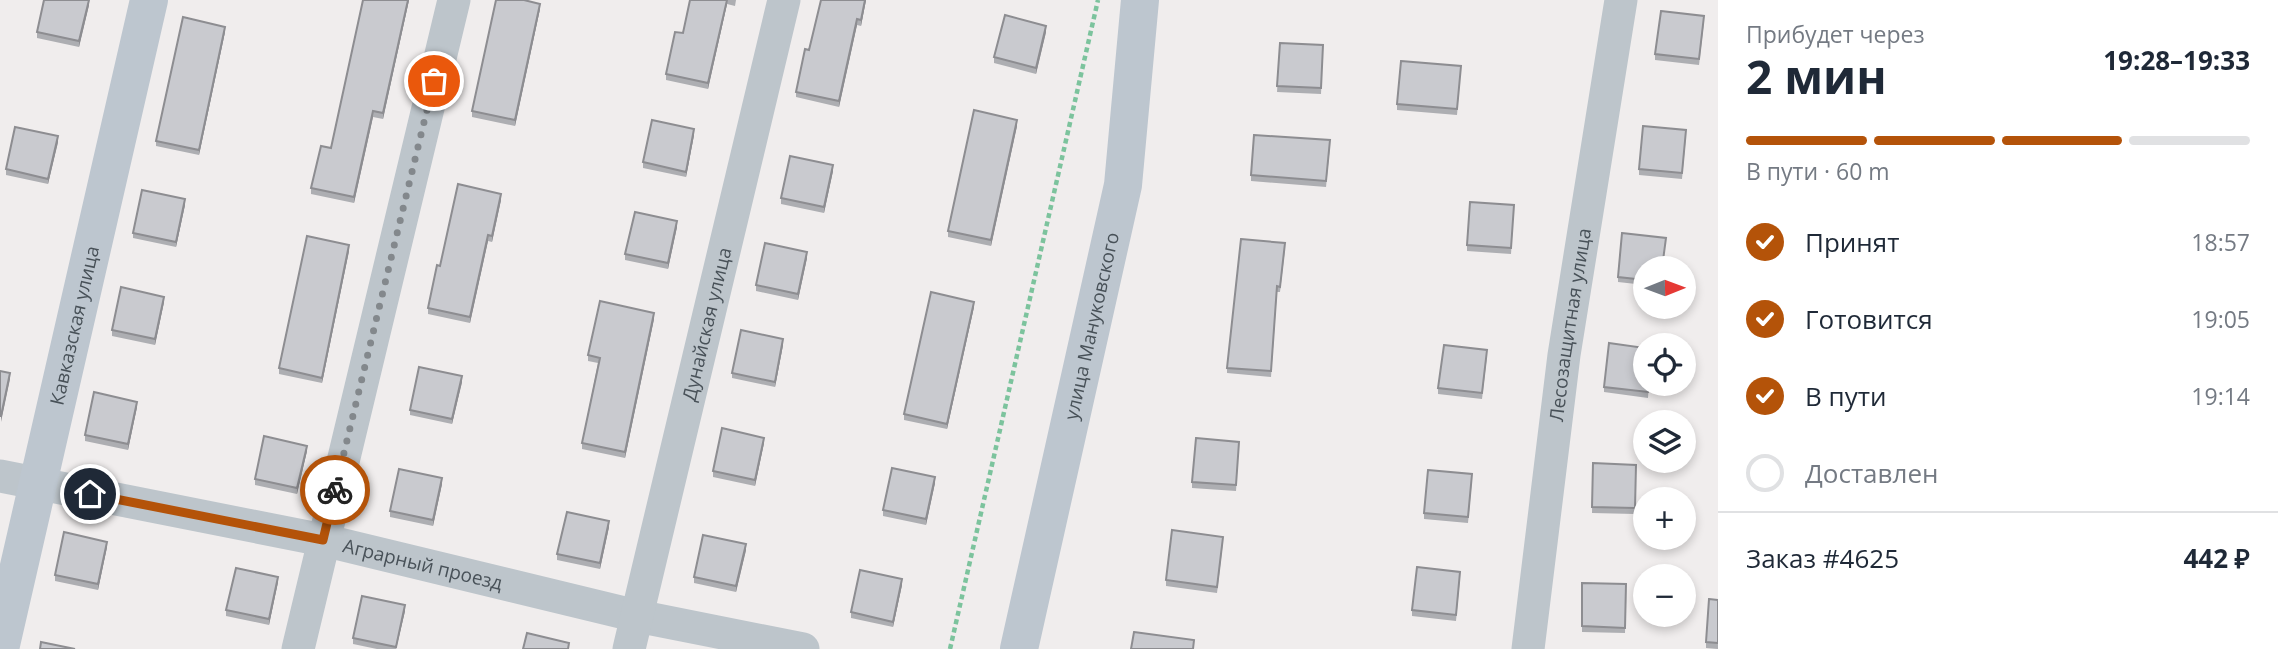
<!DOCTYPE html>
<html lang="ru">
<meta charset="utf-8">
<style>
body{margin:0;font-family:"Open Sans",sans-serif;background:#f6f6f7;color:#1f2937;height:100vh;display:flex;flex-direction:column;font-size:26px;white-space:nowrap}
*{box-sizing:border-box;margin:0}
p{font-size:23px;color:#747a83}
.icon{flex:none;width:38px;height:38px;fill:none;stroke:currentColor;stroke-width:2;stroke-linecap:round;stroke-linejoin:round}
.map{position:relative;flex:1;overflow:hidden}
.sheet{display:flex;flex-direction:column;background:#fff;width:560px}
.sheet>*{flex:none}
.needle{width:46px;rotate:89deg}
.tools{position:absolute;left:1633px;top:256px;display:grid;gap:14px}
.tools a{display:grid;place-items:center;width:63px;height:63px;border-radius:50%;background:#fff;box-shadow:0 4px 10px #0003;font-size:35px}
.pin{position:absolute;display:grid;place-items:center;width:60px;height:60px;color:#fff;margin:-30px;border:4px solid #fff;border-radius:50%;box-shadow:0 2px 7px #0007}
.courier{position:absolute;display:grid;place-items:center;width:70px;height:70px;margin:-35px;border:5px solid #b45309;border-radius:50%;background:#fff;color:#222;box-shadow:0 2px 9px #0007}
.headline em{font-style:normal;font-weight:700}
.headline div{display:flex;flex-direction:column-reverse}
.headline{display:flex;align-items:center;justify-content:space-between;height:119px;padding:0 28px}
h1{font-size:46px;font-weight:700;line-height:52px}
.bar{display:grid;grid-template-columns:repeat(4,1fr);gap:10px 7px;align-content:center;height:84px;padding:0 28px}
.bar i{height:9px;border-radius:5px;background:#e0e1e3}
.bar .current{background:#b45309}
.bar p{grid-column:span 4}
.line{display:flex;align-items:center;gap:18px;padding:0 28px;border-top:2px solid #e0e1e3}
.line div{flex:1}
ol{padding:0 28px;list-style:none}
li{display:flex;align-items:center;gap:21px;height:77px}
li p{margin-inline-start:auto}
li .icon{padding:7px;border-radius:50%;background:#b45309;color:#fff;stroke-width:4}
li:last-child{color:#747a83}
li i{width:38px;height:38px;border:4px solid #e0e1e3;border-radius:50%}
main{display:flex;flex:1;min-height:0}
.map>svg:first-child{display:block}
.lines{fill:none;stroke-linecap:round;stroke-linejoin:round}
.path{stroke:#7cc39d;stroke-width:4.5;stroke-dasharray:5 3.5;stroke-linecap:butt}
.street{stroke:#bdc5cb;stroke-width:33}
.secondary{stroke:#bdc6cf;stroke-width:38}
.wall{fill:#adaeb2}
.shaded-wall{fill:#8d8d91}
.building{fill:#c9cacf;stroke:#8d8d91;stroke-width:2}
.done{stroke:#83888c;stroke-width:7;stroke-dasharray:0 12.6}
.route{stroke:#b45309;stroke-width:9}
.labels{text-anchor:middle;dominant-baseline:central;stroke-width:7;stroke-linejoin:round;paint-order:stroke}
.street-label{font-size:19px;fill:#485158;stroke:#fff}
</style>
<main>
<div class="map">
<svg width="1718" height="649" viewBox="0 0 1718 649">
<rect width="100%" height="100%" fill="#f0eded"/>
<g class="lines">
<path class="path" d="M 950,649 L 1098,0"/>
<g class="street">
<path id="s1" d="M 0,476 L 323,540 L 637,616 L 803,649"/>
<path d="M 298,649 L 454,0"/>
<path id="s2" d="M 629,649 L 784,0"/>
<path id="s3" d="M 1528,649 L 1564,355 L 1621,0"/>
</g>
<g class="secondary">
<path id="s4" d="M 0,649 L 149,0"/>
<path id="s5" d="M 1019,649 L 1123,185 L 1140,0"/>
</g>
</g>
<g class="wall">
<path d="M 409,0 L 383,119 L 373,117 L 354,203 L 311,194 L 311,188 Z"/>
<path d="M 690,0 L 736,0 L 735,6 L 727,4 L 708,89 L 666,80 L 666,74 L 683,33 Z"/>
<path d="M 821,0 L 866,0 L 861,26 L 857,25 L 839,107 L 796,97 L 796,92 L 809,50 Z"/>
<path d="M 89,5 L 79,47 L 37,38 L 37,32 Z"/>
<path d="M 540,9 L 515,126 L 472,117 L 472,111 Z"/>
<path d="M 1704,22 L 1699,65 L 1655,60 L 1655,54 Z"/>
<path d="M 225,32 L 199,155 L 156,146 L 156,141 Z"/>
<path d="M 1046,32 L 1036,74 L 994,63 L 994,57 Z"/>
<path d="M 1280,43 L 1323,45 L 1321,94 L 1277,92 Z"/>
<path d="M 1461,66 L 1457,115 L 1397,110 L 1397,104 Z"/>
<path d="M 1017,126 L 991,246 L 948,237 L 948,231 Z"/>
<path d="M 694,135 L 686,177 L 643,168 L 643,162 Z"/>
<path d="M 1686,136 L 1682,179 L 1639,175 L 1639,169 Z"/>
<path d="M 58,142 L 48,184 L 6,175 L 6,169 Z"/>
<path d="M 1330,146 L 1326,187 L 1251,181 L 1251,175 Z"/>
<path d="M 833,171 L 824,213 L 781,204 L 781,198 Z"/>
<path d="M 501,200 L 492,242 L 488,241 L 470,323 L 428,314 L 428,308 L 440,266 Z"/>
<path d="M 185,205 L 176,247 L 133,238 L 133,233 Z"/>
<path d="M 1514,205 L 1511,254 L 1467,251 L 1467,245 Z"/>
<path d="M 677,227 L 668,269 L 625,260 L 625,254 Z"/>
<path d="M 1666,244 L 1645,268 L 1645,285 L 1618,282 L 1618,277 Z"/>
<path d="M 1285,249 L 1280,292 L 1277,292 L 1271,377 L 1227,373 L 1227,368 Z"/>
<path d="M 349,251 L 322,383 L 279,374 L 279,368 Z"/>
<path d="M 807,258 L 798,300 L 756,291 L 756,285 Z"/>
<path d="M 164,302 L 155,345 L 112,336 L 112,330 Z"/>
<path d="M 974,307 L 947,429 L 904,420 L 904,414 Z"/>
<path d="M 654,319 L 625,458 L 582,449 L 582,443 L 598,363 L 588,361 L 588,355 Z"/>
<path d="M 783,345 L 775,387 L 732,378 L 732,373 Z"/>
<path d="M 1487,356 L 1482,399 L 1438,394 L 1438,388 Z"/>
<path d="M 462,382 L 452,424 L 410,415 L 410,410 Z"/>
<path d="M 1649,383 L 1648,398 L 1604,392 L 1604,387 Z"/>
<path d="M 137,407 L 128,450 L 85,441 L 85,435 Z"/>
<path d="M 1239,442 L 1236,491 L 1192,488 L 1192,482 Z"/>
<path d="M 764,443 L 755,486 L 713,477 L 713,471 Z"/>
<path d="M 307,451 L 297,494 L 255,485 L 255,479 Z"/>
<path d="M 1593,463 L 1636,465 L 1635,514 L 1592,513 Z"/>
<path d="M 1472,480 L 1468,523 L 1424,519 L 1424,513 Z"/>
<path d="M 935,483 L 926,525 L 883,516 L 883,510 Z"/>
<path d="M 442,484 L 433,526 L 390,517 L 390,511 Z"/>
<path d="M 609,527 L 600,569 L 557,560 L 557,554 Z"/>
<path d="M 1223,542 L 1217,593 L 1166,586 L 1166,580 Z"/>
<path d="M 107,547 L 98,590 L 55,581 L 55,575 Z"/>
<path d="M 746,550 L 736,592 L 694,583 L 694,577 Z"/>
<path d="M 1460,578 L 1456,621 L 1412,616 L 1412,610 Z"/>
<path d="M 278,582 L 269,625 L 226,616 L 226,610 Z"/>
<path d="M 1582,583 L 1626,584 L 1625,633 L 1582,632 Z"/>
<path d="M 902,585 L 893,627 L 851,618 L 851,612 Z"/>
<path d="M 1718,600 L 1718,649 L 1706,648 L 1706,642 Z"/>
<path d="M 405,611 L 396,649 L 377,649 L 353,644 L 353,638 Z"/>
</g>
<g class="shaded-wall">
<path d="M 89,0 L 89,5 L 79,47 L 79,41 Z"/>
<path d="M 408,0 L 409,0 L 383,119 L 383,113 Z"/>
<path d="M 727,0 L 727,4 L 708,89 L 708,83 Z"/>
<path d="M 865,0 L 866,0 L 861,26 L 861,20 Z"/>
<path d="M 540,4 L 540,9 L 515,126 L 515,120 Z"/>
<path d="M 857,19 L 857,25 L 839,107 L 839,101 Z"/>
<path d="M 1046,26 L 1046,32 L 1036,74 L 1036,68 Z"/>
<path d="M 225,27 L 225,32 L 199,155 L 199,150 Z"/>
<path d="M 373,111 L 373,117 L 354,203 L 354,197 Z"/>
<path d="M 1017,120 L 1017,126 L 991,246 L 991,240 Z"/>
<path d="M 694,129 L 694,135 L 686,177 L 686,172 Z"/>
<path d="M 58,136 L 58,142 L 48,184 L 48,179 Z"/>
<path d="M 833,165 L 833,171 L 824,213 L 824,207 Z"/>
<path d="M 501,194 L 501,200 L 492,242 L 492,236 Z"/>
<path d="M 185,199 L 185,205 L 176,247 L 176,242 Z"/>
<path d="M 677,221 L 677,227 L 668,269 L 668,263 Z"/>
<path d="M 488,235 L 488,241 L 470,323 L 470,317 Z"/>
<path d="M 349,245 L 349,251 L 322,383 L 322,378 Z"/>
<path d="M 807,252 L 807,258 L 798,300 L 798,294 Z"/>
<path d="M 164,297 L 164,302 L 155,345 L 155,339 Z"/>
<path d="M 974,302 L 974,307 L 947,429 L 947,424 Z"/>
<path d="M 654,313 L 654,319 L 625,458 L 625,452 Z"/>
<path d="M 783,339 L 783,345 L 775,387 L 775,382 Z"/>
<path d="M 10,373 L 10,379 L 1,422 L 1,416 Z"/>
<path d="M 462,376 L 462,382 L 452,424 L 452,419 Z"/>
<path d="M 137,402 L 137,407 L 128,450 L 128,444 Z"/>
<path d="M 764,438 L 764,443 L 755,486 L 755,480 Z"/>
<path d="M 307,446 L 307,451 L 297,494 L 297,488 Z"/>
<path d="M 935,477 L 935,483 L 926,525 L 926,519 Z"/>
<path d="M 442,478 L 442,484 L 433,526 L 433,520 Z"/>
<path d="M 609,521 L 609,527 L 600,569 L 600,563 Z"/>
<path d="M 107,542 L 107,547 L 98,590 L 98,584 Z"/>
<path d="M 746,544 L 746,550 L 736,592 L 736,586 Z"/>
<path d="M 278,577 L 278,582 L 269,625 L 269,619 Z"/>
<path d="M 902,579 L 902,585 L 893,627 L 893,622 Z"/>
<path d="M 405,605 L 405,611 L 396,649 Z"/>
</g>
<g class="building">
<path d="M 44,0 L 89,0 L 79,41 L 37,32 Z"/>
<path d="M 363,0 L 408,0 L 383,113 L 373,111 L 354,197 L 311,188 L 321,146 L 331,148 Z"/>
<path d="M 496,0 L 524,0 L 540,4 L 515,120 L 472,111 Z"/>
<path d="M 690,0 L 727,0 L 708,83 L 666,74 L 675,32 L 683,33 Z"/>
<path d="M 821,0 L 865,0 L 861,20 L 857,19 L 839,101 L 796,92 L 805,49 L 809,50 Z"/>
<path d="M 1661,11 L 1704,16 L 1699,59 L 1655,54 Z"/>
<path d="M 1005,15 L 1046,26 L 1036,68 L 994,57 Z"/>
<path d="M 183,17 L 225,27 L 199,150 L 156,141 Z"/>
<path d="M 1280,43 L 1323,45 L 1321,88 L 1277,86 Z"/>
<path d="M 1401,61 L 1461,66 L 1457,109 L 1397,104 Z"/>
<path d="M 974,110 L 1017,120 L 991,240 L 948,231 Z"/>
<path d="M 652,120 L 694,129 L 686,172 L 643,162 Z"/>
<path d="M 1643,126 L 1686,130 L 1682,173 L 1639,169 Z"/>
<path d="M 15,127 L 58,136 L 48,179 L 6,169 Z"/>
<path d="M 1254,135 L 1330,140 L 1326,181 L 1251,175 Z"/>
<path d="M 790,156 L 833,165 L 824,207 L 781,198 Z"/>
<path d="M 458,184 L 501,194 L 492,236 L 488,235 L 470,317 L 428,308 L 437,265 L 440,266 Z"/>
<path d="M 142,190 L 185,199 L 176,242 L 133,233 Z"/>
<path d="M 1470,202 L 1514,205 L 1511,248 L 1467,245 Z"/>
<path d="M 635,212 L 677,221 L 668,263 L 625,254 Z"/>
<path d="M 1622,233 L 1666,238 L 1662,268 L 1645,268 L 1645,280 L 1618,277 Z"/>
<path d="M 307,236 L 349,245 L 322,378 L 279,368 Z"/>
<path d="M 1241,239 L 1285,243 L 1280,287 L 1277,286 L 1271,371 L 1227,368 Z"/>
<path d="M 765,243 L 807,252 L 798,294 L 756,285 Z"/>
<path d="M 121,287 L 164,297 L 155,339 L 112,330 Z"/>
<path d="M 931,292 L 974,302 L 947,424 L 904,414 Z"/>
<path d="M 600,301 L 654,313 L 625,452 L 582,443 L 600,358 L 588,355 Z"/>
<path d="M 741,330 L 783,339 L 775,382 L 732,373 Z"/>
<path d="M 1609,343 L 1645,348 L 1645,383 L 1649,383 L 1648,392 L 1604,387 Z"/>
<path d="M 1444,345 L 1487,350 L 1482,393 L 1438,388 Z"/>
<path d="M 419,367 L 462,376 L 452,419 L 410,410 Z"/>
<path d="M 0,371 L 10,373 L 1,416 L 0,416 Z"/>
<path d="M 94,392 L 137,402 L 128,444 L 85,435 Z"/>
<path d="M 722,428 L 764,438 L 755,480 L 713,471 Z"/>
<path d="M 264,436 L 307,446 L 297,488 L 255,479 Z"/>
<path d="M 1196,438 L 1239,442 L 1236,485 L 1192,482 Z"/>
<path d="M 1593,463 L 1636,465 L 1635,508 L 1592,507 Z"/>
<path d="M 892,468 L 935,477 L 926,519 L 883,510 Z"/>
<path d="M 399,469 L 442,478 L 433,520 L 390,511 Z"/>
<path d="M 1428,470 L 1472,474 L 1468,517 L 1424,513 Z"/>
<path d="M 567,512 L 609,521 L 600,563 L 557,554 Z"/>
<path d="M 1172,530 L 1223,537 L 1217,587 L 1166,580 Z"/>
<path d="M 64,532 L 107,542 L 98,584 L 55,575 Z"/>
<path d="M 703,535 L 746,544 L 736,586 L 694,577 Z"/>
<path d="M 1417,567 L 1460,572 L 1456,615 L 1412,610 Z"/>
<path d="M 236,568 L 278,577 L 269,619 L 226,610 Z"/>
<path d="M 860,570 L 902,579 L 893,622 L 851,612 Z"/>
<path d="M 1582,583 L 1626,584 L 1625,628 L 1582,626 Z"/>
<path d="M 362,596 L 405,605 L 396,647 L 353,638 Z"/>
<path d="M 1709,599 L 1718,600 L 1718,643 L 1706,642 Z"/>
<path d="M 1134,632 L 1194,640 L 1193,649 L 1131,649 Z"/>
<path d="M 527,633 L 569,643 L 568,649 L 523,649 Z"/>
<path d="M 41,642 L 75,649 L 40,649 Z"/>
</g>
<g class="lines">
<path class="done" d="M 335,490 L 434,81"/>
<path class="route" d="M 90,494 L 323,540 L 335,490"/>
</g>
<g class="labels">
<g class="street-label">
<text stroke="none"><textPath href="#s2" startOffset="334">Дунайская улица</textPath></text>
<text stroke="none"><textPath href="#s3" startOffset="327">Лесозащитная улица</textPath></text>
<text stroke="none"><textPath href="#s4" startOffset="332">Кавказская улица</textPath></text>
<text stroke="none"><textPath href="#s5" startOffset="331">улица Мануковского</textPath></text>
<text stroke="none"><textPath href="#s1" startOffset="432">Аграрный проезд</textPath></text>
</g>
</g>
</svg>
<div class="tools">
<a><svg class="needle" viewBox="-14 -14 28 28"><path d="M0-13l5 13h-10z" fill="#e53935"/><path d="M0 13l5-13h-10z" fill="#747a83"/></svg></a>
<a><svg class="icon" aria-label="locate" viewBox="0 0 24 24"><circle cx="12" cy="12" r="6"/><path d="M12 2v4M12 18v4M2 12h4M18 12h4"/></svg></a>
<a><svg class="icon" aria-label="layers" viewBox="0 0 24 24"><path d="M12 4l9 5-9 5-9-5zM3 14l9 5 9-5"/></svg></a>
<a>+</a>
<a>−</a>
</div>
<div class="pin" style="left:434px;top:81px;background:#ea580c"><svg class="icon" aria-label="bag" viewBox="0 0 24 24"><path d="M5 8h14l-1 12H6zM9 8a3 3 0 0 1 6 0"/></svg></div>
<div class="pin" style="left:90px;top:494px;background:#1f2937"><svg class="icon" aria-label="home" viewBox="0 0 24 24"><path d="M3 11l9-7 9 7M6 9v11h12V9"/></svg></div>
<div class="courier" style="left:335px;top:490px"><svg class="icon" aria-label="bike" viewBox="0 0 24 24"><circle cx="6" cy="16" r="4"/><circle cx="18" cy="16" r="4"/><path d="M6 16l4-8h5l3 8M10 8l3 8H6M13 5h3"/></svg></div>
</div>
<section class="sheet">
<div class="headline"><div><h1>2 мин</h1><p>Прибудет через</p></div><em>19:28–19:33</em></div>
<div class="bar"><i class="current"></i><i class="current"></i><i class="current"></i><i></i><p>В пути · 60 m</p></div>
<ol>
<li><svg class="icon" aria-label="check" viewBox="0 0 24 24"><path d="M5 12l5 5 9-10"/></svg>Принят<p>18:57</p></li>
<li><svg class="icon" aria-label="check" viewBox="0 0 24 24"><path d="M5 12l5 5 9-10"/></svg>Готовится<p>19:05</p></li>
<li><svg class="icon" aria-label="check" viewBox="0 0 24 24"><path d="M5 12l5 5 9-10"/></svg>В пути<p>19:14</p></li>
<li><i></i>Доставлен</li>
</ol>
<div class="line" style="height:91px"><div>Заказ #4625</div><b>442 ₽</b></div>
</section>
</main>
